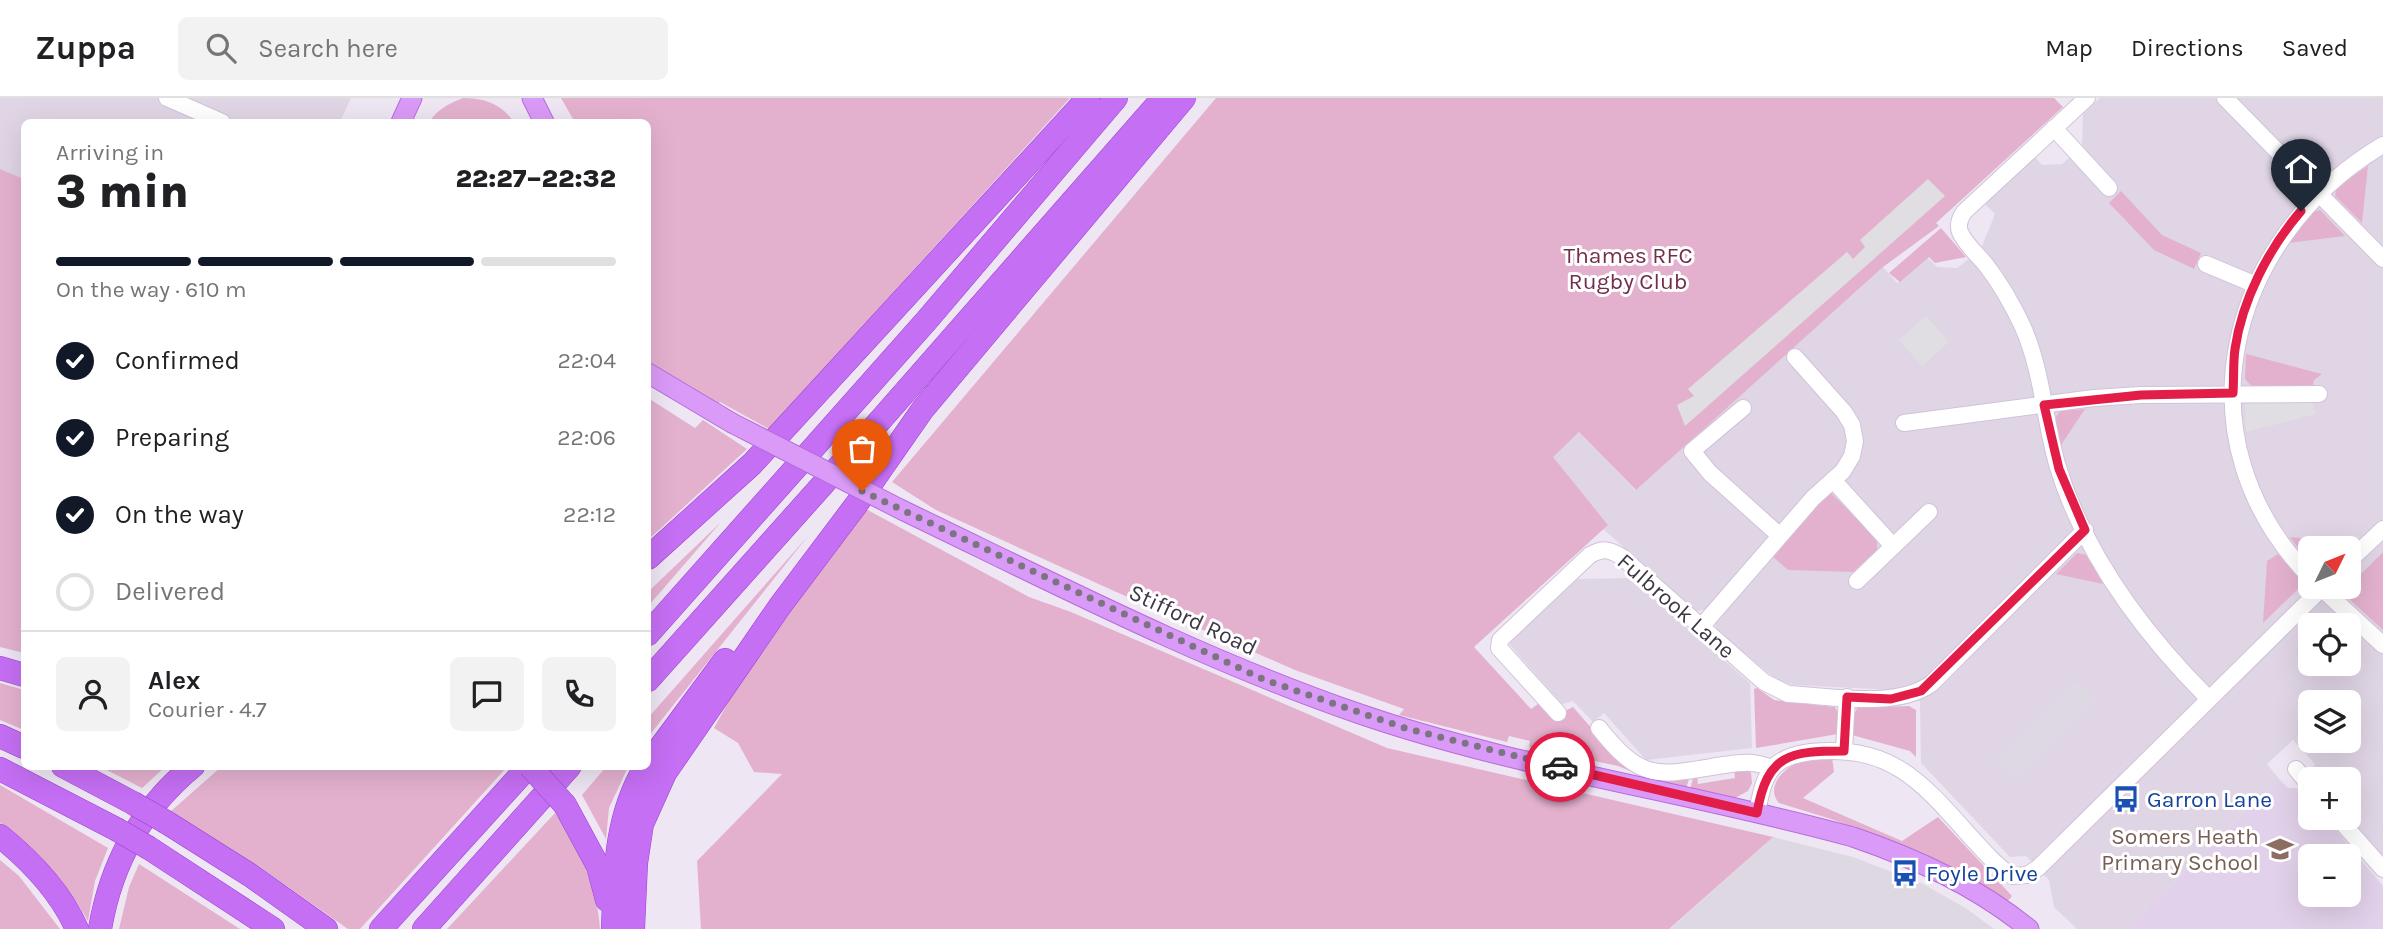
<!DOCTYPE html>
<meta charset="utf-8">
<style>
body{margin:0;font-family:Karla,sans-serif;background:#f2f2f2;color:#202124;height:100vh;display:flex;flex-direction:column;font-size:26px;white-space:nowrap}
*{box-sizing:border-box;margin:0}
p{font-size:23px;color:#757577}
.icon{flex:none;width:38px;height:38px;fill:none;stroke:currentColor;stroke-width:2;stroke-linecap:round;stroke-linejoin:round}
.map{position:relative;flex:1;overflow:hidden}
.sheet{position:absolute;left:21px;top:21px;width:630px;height:651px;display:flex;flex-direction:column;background:#fff;border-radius:10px;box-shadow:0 7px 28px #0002}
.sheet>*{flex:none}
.needle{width:46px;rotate:47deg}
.controls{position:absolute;left:2298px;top:438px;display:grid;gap:14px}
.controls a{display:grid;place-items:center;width:63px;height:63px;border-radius:10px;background:#fff;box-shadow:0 7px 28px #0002;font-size:35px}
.pin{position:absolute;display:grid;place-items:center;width:60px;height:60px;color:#fff;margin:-72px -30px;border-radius:50% 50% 50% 0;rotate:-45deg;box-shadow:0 0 7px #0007}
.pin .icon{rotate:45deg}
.courier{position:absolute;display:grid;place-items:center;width:70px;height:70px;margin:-35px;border:5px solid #e11d48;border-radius:50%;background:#fff;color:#222;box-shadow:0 2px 9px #0007}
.summary em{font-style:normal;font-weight:800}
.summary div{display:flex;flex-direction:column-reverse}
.summary{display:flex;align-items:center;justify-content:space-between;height:119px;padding:0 35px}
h1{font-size:46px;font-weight:800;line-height:52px}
.bar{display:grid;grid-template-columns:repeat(4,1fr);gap:10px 7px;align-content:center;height:84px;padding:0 35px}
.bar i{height:9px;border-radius:5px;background:#e0e0e0}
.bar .current{background:#111827}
.bar p{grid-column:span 4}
.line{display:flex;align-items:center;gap:18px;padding:0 35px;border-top:2px solid #e0e0e0}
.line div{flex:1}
.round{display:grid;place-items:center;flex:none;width:74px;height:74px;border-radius:10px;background:#f2f2f2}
ol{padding:0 35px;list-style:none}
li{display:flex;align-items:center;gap:21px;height:77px}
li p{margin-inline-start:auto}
li .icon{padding:7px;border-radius:50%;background:#111827;color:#fff;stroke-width:4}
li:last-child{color:#757577}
li i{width:38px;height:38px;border:4px solid #e0e0e0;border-radius:50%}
header{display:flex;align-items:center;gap:42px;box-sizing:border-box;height:98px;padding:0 35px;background:#fff;border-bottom:2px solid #e0e0e0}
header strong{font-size:33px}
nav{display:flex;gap:38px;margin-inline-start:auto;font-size:24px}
.search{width:490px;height:63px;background:#f2f2f2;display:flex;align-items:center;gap:18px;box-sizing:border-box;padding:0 24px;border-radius:10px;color:#757577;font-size:26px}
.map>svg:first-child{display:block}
.residential{fill:#e0d5e5;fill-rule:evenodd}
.industrial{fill:#ddd8e1}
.education{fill:#e2d1ea;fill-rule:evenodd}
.green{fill:#e3b1ce}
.parking{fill:#e1dee3}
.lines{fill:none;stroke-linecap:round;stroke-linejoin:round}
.minor-casing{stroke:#d0c3d8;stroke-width:18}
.major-casing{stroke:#b76bdb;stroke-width:21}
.highway-casing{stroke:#9940d2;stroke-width:24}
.minor{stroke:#fff;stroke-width:16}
.major{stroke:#da9af7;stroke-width:19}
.highway{stroke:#c56ff4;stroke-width:23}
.major-bridge-casing{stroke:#b76bdb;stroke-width:21;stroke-linecap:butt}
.highway-bridge-casing{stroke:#9940d2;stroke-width:24;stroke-linecap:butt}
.major-bridge{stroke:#da9af7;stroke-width:19}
.highway-bridge{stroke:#c56ff4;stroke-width:23}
.done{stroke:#7c7481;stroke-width:7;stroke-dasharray:0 12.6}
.route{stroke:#e11d48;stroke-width:9}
.labels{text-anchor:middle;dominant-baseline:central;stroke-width:6;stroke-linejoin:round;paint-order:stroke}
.park-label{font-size:23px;fill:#722d49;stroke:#fff}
.street-label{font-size:23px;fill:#3e3644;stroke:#fff}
.transit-label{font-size:23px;fill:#164399;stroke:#fff;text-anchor:start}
.education-label{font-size:23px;fill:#785e54;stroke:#fff;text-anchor:end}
</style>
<header>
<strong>Zuppa</strong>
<div class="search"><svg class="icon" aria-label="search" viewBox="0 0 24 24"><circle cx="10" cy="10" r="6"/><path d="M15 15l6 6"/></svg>Search here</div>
<nav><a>Map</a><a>Directions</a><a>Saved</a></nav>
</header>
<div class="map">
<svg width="2383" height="831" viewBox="0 0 2383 831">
<rect width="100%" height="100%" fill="#eee6f2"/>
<g class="residential">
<path d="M 0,0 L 351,0 L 340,24 L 24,24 L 24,81 L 0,71 Z"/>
<path d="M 2100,0 L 2383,0 L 2383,759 L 2349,719 L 2348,681 L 2316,681 L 2311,676 L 2315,666 L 2293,642 L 2267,666 L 2279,681 L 2126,831 L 2077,831 L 2054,809 L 2049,782 L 2026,758 L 2010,759 L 1921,665 L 1920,604 L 1912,587 L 1893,592 L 1795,587 L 1778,583 L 1716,531 L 1715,522 L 1704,512 L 1696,513 L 1603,431 L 1608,427 L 1552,359 L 1579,334 L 1635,392 L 1883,169 L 1897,185 L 1927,159 L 1937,169 L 1957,170 L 1969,161 L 1982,148 L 1995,116 L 1985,106 L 2035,59 L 2042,67 L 2062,66 L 2082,49 L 2083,16 ZM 2310,450 L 2348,450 L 2348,488 L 2310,488 ZM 2310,527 L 2348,527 L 2348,565 L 2310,565 ZM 2310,604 L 2348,604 L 2348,642 L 2310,642 Z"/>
<path d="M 1630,480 L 1750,585 L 1752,650 L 1646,662 L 1604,615 L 1593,624 L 1573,603 L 1562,606 L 1510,547 L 1511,541 L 1578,481 Z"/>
</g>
<g class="industrial">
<path d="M 2076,583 L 2096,603 L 2015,681 L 1996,661 Z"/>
<path d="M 1773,739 L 1853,759 L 1923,786 L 1967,811 L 1994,831 L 1670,831 Z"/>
</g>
<path class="education" d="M 2279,681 L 2288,690 L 2300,690 L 2310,702 L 2310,719 L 2325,719 L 2383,788 L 2383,831 L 2126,831 ZM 2310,758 L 2348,758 L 2348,796 L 2310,796 Z"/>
<g class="green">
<path d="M 463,0 C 485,0 501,6 514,24 L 429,24 C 438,11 448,6 463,0 Z"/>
<path d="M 561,0 L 1070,0 L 769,331 L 720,304 L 716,308 L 648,265 L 648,24 L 568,24 L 573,21 Z"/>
<path d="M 1216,0 L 2054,0 L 2063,9 L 1936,125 L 1939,128 L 1883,169 L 1636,392 L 1579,334 L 1553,359 L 1608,427 L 1474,549 L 1531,611 L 1538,606 L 1546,608 L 1555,618 L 1573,609 L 1601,641 L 1639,673 L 1690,677 L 1686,691 L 1662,686 L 1618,668 L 1529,649 L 1530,643 L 1509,638 L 1507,644 L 1399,617 L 1404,611 L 1295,572 L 1114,493 L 936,412 L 892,384 Z"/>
<path d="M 2368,68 L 2362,125 L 2335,98 L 2337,89 Z"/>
<path d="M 0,71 L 24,81 L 24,555 L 0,549 Z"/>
<path d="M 2121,93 L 2162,137 L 2201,155 L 2194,171 L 2154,152 L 2109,105 Z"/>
<path d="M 2320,112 L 2345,138 L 2288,145 L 2312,114 Z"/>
<path d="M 1941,130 L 1966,159 L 1935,165 L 1929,159 L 1900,184 L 1889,175 Z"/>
<path d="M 2246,256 L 2322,276 L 2314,282 L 2312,291 L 2254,291 L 2245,281 Z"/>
<path d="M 648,300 L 695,330 L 703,322 L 747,351 L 648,442 Z"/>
<path d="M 2085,311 L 2061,347 L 2055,320 L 2060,313 Z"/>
<path d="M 1831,395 L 1877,441 L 1877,452 L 1853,474 L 1788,472 L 1772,458 L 1826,397 Z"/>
<path d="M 862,409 L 1029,499 L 1071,514 L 1387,650 L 1773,739 L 1669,831 L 701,831 L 697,763 L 782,676 L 754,674 L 738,645 L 714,630 L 749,566 Z"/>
<path d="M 721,424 L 657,498 L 648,508 L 648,494 Z"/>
<path d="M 808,438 L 648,639 L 648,620 Z"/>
<path d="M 2290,439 L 2344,445 L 2340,450 L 2310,450 L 2310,466 Z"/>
<path d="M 2383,454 L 2383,532 L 2346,498 L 2346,491 Z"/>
<path d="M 2077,455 L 2087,457 L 2103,486 L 2056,476 Z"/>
<path d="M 2278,456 L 2301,482 L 2299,490 L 2263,525 L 2267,463 Z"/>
<path d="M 0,585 L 24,592 L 24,632 L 0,622 Z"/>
<path d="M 1757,590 L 1774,602 L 1835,609 L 1840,618 L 1838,636 L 1756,650 L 1754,591 Z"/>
<path d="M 1909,608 L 1916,612 L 1916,659 L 1910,653 L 1852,637 L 1853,619 L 1857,610 Z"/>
<path d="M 1832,659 L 1834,674 L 1803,700 L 1902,743 L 1938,719 L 2012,798 L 2007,804 L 1900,747 L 1831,721 L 1779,705 C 1764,688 1786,668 1803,662 C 1812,659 1823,660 1832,659 Z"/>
<path d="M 101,669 L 165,669 L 142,690 Z"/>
<path d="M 221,669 L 507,668 L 507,669 L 360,831 L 348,831 L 258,768 L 170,714 Z"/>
<path d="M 606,669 L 628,669 L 609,710 L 606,741 L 582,697 Z"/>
<path d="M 1748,671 L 1751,675 L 1752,685 L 1748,693 L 1735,700 L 1690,692 L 1694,676 L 1697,678 L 1698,686 L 1735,680 L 1734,672 Z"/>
<path d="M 0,687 L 108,750 L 95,783 L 88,823 C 65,781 37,756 0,725 Z"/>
<path d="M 555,715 C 580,749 597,789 600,831 L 447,831 Z"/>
<path d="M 0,762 L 19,778 L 60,831 L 0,831 Z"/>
<path d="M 139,766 L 240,831 L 119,831 L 129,789 Z"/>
</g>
<g class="parking">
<path d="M 1928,81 L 1945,98 L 1685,328 L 1677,307 L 1694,298 L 1688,291 L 1847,154 L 1853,161 L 1865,149 L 1860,142 Z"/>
<path d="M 1926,218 L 1949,244 L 1922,268 L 1899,242 Z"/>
<path d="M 2245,301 L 2312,303 L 2316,316 L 2246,334 Z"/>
</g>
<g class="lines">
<defs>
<g id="minor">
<path d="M 167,0 L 222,24"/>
<path d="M 2087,0 L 1964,114 C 1960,120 1957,126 1960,134 C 1965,146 1978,157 1986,167 C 2000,185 2012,206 2022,227 C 2042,271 2044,320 2057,366 C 2084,457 2143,535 2209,601"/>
<path d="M 2225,0 L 2383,161"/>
<path d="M 2054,30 L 2109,90"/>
<path d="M 2206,166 L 2256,187"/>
<path d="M 1743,310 L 1692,353 L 1710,375 L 1779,437"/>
<path d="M 1904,325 L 2094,300 L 2141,297 L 2319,296"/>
<path d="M 1833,382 L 1893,448"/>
<path d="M 2348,464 L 2383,431"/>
<path d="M 2310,479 C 2176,342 2226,140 2383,47"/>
<path d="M 1857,483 L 1929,414"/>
<path d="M 2319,488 L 2383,547"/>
<path d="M 1701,529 L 1813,400 L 1843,373 L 1852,358 L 1855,343 L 1852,327 L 1844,314 L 1795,259"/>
<path d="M 1558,615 L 1499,550 L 1500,542 L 1590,457 C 1603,450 1609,451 1622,459 L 1764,584 L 1788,596 C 1831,598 1895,611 1931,586 L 2085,432"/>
<path d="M 1599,630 C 1643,686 1660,677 1724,667 C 1743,664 1754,663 1772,670"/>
<path d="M 1844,653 L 1847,599"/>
<path d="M 2296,671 L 2310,688"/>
<path d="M 1757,715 C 1764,676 1770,659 1811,654 C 1890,646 1921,683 1969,737 C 1983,752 1995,767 2012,778 L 2027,777 L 2038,770 L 2324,488"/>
<path d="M 2337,719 L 2383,771"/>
</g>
<g id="major">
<path d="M 532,0 L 544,24"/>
<path d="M 401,24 L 412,0"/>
<path d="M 648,275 L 732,325"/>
<path d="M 902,412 C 1052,484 1202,562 1360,616 C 1520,671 1690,694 1853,739 C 1917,761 1976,788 2029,831"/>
</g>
<g id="highway">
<path d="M 648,460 L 752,366 L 1088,0"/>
<path d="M 648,536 L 927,222 L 1116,0"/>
<path d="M 0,570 L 24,577"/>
<path d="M 648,582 L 884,318 L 1163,0"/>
<path d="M 0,638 L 24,649"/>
<path d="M 648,666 L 725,562"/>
<path d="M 63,668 L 133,705"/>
<path d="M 0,671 L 116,731"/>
<path d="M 565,707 L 598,768 L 607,802"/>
<path d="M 166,724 L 250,777 L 326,831"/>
<path d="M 0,738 C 31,763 61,795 77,831"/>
<path d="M 149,750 L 273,831"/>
<path d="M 100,831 C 111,766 142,710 193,668"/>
<path d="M 381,831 L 529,668"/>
<path d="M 424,831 L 570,668"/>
<path d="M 613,831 C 615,774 615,718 646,668"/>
<path d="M 633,831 L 636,765 L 642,726 L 665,675 L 780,508 L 856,407 L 923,311 L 1184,0"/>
</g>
</defs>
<use href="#minor" class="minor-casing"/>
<use href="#major" class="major-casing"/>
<use href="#highway" class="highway-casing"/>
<use href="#minor" class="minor"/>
<use href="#major" class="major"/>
<use href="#highway" class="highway"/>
<defs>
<path id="major-bridge" d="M 732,325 L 902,412"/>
<g id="highway-bridge">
<path d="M 530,668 L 565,707"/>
<path d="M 133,705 L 166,724"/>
<path d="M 116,731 L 149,750"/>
</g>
</defs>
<use href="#major-bridge" class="major-bridge-casing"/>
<use href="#highway-bridge" class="highway-bridge-casing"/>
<use href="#major-bridge" class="major-bridge"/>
<use href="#highway-bridge" class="highway-bridge"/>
</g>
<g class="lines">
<path class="done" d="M 862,393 L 1265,582 L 1408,631 L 1560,669"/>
<path class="route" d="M 1560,669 L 1757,715 C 1767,656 1790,653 1844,653 L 1847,599 L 1891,601 L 1921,593 L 2085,432 L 2059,371 L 2044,307 L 2141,297 L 2233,295 C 2234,280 2233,265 2235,251 C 2242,202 2269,150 2301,113"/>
</g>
<defs>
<symbol id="bus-bare" viewBox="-9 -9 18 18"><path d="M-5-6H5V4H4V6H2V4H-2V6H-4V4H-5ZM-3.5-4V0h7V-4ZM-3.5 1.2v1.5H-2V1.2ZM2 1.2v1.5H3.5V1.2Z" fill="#1a4fb4" stroke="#fff" stroke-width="2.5" paint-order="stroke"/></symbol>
<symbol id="school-bare" viewBox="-9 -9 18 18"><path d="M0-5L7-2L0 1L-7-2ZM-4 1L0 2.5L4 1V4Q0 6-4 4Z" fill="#8d6e63" stroke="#fff" stroke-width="2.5" paint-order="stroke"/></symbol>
</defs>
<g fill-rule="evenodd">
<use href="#bus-bare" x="2107" y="682" width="38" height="38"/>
<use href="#school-bare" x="2261" y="732" width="38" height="38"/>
<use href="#bus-bare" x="1886" y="756" width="38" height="38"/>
</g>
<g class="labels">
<g class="park-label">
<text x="1628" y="157">Thames RFC<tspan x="1628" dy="26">Rugby Club</tspan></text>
</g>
<g class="street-label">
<text transform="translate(1676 508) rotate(41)">Fulbrook Lane</text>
<text transform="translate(1193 522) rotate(25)">Stifford Road</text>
</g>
<g class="transit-label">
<text x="2147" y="701">Garron Lane</text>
<text x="1926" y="775">Foyle Drive</text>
</g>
<g class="education-label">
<text x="2259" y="738">Somers Heath<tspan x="2259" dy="26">Primary School</tspan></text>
</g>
</g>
</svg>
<div class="controls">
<a><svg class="needle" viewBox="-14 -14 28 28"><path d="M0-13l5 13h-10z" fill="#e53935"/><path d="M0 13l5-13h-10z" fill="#757577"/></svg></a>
<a><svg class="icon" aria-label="locate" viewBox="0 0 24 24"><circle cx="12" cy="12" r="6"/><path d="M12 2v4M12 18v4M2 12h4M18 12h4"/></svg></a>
<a><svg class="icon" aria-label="layers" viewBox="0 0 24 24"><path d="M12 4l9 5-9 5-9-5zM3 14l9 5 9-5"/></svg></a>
<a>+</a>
<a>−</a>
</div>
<div class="pin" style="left:862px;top:393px;background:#ea580c"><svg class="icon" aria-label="bag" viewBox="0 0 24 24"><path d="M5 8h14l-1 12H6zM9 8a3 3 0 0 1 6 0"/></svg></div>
<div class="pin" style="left:2301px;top:113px;background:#1f2937"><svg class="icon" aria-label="home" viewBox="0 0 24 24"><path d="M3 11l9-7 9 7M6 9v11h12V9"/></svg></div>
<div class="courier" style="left:1560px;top:669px"><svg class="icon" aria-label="car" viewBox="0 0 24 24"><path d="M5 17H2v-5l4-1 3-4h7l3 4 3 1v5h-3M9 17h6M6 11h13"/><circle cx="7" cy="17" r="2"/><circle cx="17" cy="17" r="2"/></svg></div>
<section class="sheet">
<div class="summary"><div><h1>3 min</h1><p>Arriving in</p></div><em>22:27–22:32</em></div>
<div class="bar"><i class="current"></i><i class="current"></i><i class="current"></i><i></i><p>On the way · 610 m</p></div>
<ol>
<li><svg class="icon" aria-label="check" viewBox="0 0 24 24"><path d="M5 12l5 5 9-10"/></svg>Confirmed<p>22:04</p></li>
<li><svg class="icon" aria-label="check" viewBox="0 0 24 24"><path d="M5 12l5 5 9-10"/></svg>Preparing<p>22:06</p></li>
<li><svg class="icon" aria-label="check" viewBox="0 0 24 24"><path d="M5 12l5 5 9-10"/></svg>On the way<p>22:12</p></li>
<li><i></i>Delivered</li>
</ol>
<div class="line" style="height:126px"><a class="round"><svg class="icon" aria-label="person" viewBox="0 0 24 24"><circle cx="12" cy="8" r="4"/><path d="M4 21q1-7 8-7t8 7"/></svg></a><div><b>Alex</b><p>Courier · 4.7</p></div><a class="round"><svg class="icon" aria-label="chat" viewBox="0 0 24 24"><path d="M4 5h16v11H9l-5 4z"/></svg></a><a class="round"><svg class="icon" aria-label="phone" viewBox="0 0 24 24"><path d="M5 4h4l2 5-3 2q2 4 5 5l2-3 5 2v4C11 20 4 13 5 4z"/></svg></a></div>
</section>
</div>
